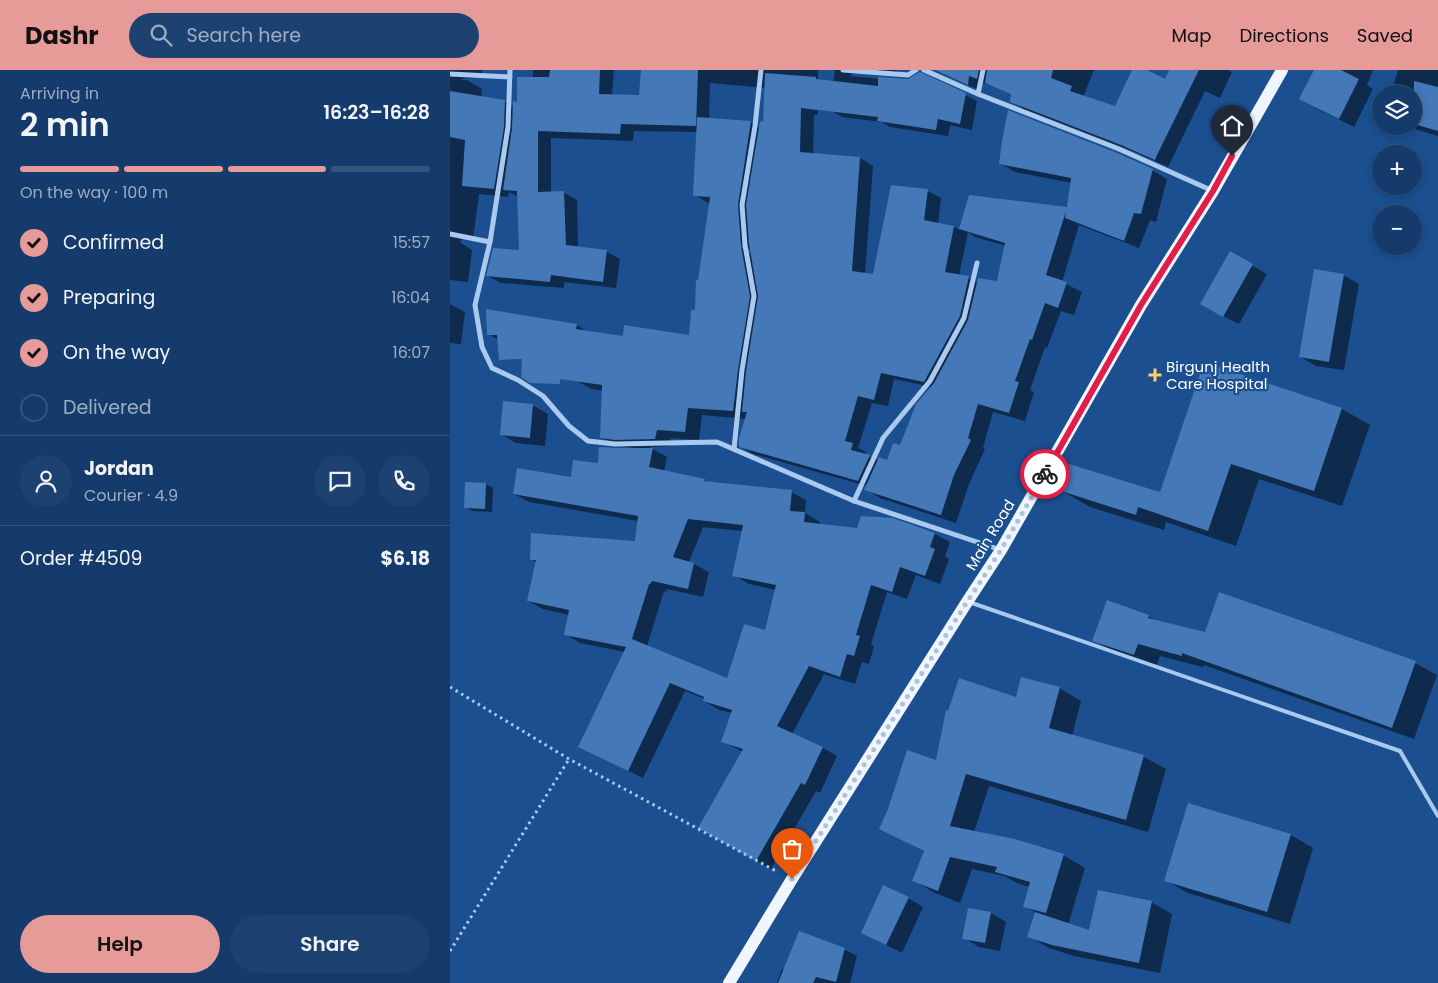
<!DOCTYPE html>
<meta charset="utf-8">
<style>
body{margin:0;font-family:Poppins,sans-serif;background:#1d4271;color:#f1f3f6;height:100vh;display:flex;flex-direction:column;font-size:19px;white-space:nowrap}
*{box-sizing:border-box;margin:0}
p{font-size:16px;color:#9dadc1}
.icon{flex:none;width:28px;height:28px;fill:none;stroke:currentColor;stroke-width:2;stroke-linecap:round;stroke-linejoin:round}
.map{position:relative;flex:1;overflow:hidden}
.sheet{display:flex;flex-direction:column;background:#143b6b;width:450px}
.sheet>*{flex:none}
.buttons{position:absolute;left:922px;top:15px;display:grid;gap:10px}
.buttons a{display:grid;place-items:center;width:50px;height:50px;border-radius:50%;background:#143b6b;box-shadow:0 2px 8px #0003,0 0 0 1px #33557e;font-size:25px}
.pin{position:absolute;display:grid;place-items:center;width:42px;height:42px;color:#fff;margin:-51px -21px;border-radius:50% 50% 50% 0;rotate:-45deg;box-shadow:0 0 5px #0007}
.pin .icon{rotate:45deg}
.courier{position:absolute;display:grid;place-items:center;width:50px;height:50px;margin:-25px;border:4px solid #e11d48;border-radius:50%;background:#fff;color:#222;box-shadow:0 1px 6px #0007}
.head em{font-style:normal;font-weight:600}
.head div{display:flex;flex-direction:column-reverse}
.head{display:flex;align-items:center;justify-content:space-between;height:85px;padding:0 20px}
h1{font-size:32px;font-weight:600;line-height:38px}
.bar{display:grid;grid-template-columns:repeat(4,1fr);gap:8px 5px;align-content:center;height:60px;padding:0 20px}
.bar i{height:6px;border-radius:4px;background:#33557e}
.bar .on{background:#e69b98}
.bar p{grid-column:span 4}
.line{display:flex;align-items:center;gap:12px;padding:0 20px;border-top:1px solid #33557e}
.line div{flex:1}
.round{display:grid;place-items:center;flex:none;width:52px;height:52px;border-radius:26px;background:#1d4271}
ol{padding:0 20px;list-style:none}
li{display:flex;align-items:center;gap:15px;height:55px}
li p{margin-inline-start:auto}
li .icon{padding:5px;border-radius:50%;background:#e69b98;color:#111;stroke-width:4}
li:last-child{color:#9dadc1}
li i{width:28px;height:28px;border:2px solid #33557e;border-radius:50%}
.button{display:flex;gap:10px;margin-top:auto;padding:10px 20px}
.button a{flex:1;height:58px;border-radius:30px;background:#e69b98;color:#111;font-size:20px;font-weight:600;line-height:58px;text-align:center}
.button a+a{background:#1d4271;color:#f1f3f6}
header{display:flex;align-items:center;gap:30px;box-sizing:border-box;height:70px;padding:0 25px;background:#e69b98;color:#111}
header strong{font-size:24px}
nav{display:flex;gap:28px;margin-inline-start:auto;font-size:18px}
.search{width:350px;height:45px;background:#1d4271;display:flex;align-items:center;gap:12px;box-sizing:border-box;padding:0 18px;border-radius:28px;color:#9dadc1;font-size:19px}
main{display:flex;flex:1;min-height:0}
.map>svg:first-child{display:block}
.shadow{fill:#0007;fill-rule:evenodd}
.building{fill:#4478b7;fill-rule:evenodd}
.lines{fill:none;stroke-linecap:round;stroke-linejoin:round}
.path{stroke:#a9c9ee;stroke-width:3;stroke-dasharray:2.5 4;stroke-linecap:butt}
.service{stroke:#a9c9ee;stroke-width:4}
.minor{stroke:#a9c9ee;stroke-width:5}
.primary{stroke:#f0f6ff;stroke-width:12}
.done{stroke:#afc1d8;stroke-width:5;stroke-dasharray:0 9}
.route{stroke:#e11d48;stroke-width:6}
.poi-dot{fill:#ffd166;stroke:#1b4f8f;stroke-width:2}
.labels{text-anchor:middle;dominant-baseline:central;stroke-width:4.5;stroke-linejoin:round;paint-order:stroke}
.poi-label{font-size:15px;fill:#fff;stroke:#1b4f8f;text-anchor:start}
.street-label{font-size:15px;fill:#fff;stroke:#1b4f8f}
</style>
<header>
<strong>Dashr</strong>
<div class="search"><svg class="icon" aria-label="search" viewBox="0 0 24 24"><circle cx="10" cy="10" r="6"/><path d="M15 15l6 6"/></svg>Search here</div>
<nav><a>Map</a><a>Directions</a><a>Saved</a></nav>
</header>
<main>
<section class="sheet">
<div class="head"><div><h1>2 min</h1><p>Arriving in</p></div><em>16:23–16:28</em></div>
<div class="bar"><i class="on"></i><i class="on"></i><i class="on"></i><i></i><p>On the way · 100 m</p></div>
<ol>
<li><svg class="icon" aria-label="check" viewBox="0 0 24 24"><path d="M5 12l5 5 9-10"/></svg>Confirmed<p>15:57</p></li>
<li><svg class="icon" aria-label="check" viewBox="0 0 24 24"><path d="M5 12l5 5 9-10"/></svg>Preparing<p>16:04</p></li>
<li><svg class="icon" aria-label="check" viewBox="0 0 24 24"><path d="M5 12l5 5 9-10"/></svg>On the way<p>16:07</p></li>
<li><i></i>Delivered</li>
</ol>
<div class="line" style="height:90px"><a class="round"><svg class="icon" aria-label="person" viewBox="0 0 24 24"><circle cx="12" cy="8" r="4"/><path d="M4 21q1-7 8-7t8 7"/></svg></a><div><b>Jordan</b><p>Courier · 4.9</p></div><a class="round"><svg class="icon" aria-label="chat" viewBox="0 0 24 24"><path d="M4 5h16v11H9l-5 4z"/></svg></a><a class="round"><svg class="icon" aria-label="phone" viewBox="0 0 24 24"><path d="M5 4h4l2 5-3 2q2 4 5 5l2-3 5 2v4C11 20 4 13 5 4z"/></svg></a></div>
<div class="line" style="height:65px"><div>Order #4509</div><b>$6.18</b></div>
<div class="button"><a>Help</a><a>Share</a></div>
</section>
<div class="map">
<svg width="988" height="913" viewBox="0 0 988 913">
<rect width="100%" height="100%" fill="#1b4f8f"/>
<g class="shadow">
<path d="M 0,0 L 32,0 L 32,8 L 14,8 L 11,10 L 17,10 L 32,19 L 31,27 L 54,31 L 64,37 L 68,33 L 83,8 L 83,0 L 164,0 L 162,25 L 190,27 L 192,0 L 368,0 L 368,45 L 364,45 L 363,85 L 410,88 L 423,96 L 415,204 L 424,206 L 478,121 L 491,128 L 488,154 L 504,157 L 510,160 L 520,126 L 618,138 L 622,113 L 565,102 L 550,93 L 702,100 L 717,109 L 706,152 L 700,150 L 689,178 L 629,155 L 612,212 L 632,222 L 624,245 L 611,241 L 597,278 L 595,277 L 580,320 L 584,322 L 575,351 L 543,342 L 533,378 L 535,379 L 519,414 L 506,453 L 430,428 L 416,419 L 417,416 L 303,384 L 290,376 L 297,349 L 252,345 L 249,370 L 221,368 L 219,376 L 199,377 L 217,387 L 214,402 L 254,410 L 260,413 L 341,422 L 356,430 L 355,443 L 370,452 L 370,455 L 408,459 L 485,464 L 500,472 L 495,486 L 499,489 L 490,514 L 466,505 L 457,529 L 437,522 L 421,574 L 424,576 L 419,594 L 412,592 L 405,614 L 374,604 L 342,664 L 373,678 L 387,686 L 370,723 L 366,721 L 321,799 L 249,757 L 293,682 L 272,671 L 282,643 L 269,640 L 254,631 L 255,629 L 235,621 L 193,708 L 145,685 L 175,582 L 130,573 L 115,564 L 119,545 L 93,539 L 78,531 L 87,492 L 81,489 L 186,473 L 188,451 L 79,432 L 64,424 L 122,408 L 150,394 L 184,379 L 184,378 L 165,375 L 151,367 L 153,321 L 142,319 L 38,264 L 38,240 L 127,255 L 138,262 L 174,267 L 240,266 L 246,241 L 260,134 L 245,125 L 248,62 L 184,61 L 183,71 L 101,68 L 101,123 L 113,122 L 127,130 L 128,178 L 157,182 L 170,189 L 166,218 L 114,212 L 114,218 L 51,213 L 38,206 L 71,182 L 69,127 L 59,122 L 58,127 L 29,124 L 23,169 L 14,168 L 10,171 L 11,173 L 22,180 L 18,212 L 0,210 ZM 260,13 L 316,18 L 315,53 L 310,58 L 301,52 L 259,49 ZM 518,162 L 525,167 L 556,176 L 548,213 L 528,213 L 519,208 L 509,206 ZM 286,172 L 302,181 L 302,184 L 285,174 ZM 444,309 L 482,317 L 450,377 L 438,391 L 429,391 L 415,385 L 416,382 L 408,378 L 422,333 L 438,336 ZM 253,457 L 293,461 L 284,505 L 299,514 L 326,520 L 316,562 L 278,610 L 197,576 L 214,521 L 216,522 L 217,519 L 253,527 L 259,502 L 244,494 L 239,492 Z"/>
<path d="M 385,0 L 447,0 L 446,5 L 403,3 L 400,6 L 431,9 L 515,25 L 527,31 L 522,60 L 500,55 L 498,66 L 440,57 L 432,52 L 392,47 L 380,40 Z"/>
<path d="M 485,0 L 547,0 L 541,4 L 538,15 L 531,12 L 529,20 Z"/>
<path d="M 557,0 L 644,0 L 633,27 L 665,37 L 684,0 L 694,0 L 716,11 L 721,0 L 778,0 L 782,2 L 770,28 L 755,21 L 718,97 L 685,82 L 574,39 L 561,31 L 562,24 Z"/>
<path d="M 865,0 L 923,0 L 917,15 L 923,19 L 904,57 L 866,38 Z"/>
<path d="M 948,0 L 988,0 L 988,66 L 955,56 L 964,56 L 964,24 L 941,24 Z"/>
<path d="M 780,183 L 817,204 L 789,254 L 767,243 Z"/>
<path d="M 893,205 L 909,214 L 894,300 L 866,296 L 851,287 Z"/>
<path d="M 0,234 L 15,242 L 11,274 L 0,273 Z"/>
<path d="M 755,293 L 892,339 L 920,355 L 892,436 L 809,409 L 786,476 L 716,452 L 714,460 L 640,437 L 612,421 L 711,423 Z"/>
<path d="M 82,335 L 98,344 L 95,376 L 66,373 L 51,364 Z"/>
<path d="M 16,413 L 36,414 L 43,418 L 42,442 L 22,441 L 15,437 Z"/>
<path d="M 698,546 L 707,551 L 755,564 L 965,593 L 987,605 L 964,669 L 754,595 L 753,597 L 710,586 L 706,597 L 665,583 L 644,570 Z"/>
<path d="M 609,618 L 631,631 L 622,666 L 694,687 L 716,699 L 698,762 L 539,716 L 524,762 L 613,785 L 635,798 L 618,855 L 640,862 L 701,832 L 722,844 L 710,903 L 624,886 L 599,878 L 579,866 L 587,843 L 574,836 L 580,817 L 569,814 L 554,806 L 522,799 L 510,833 L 485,823 L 463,810 L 475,782 L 430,758 L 487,691 L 567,629 Z"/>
<path d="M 841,765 L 863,778 L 840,854 L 738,823 L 715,810 Z"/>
<path d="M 458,828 L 473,837 L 452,883 L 413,863 Z"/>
<path d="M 519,839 L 541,843 L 556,852 L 550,881 L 529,877 L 514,868 Z"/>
<path d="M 394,879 L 407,886 L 400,913 L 327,913 L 332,899 L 335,900 Z"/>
</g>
<g class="building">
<path d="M 100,0 L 150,0 L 149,24 L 189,25 L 191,0 L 248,0 L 246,56 L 171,54 L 170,64 L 88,61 L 88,122 L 114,121 L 116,175 L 157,180 L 153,212 L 101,205 L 100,212 L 36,206 L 43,178 L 69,180 L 67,121 L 53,120 L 62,58 L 63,31 L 67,32 L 67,7 L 99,7 Z"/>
<path d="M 485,0 L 529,0 L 527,9 L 519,6 L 518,15 Z"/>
<path d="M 537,0 L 603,0 L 601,8 L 622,16 L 620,21 L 665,36 L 682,0 L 697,0 L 715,9 L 719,0 L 749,0 L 707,85 L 705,90 L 671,75 L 560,32 L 561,24 L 535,13 Z"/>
<path d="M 864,0 L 891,0 L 909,9 L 889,49 L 849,29 Z"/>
<path d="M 470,2 L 516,23 L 510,54 L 488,49 L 486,60 L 427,51 L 428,47 L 351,38 L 350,82 L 410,87 L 402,201 L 423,204 L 441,115 L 478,119 L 474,150 L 504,156 L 495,202 L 519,206 L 510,246 L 474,312 L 431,303 L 424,330 L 408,326 L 395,371 L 403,373 L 401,380 L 420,385 L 408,411 L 289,377 L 289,368 L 297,342 L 292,342 L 296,301 L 308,226 L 299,174 L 296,135 L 310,51 L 313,52 L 315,3 L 366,7 L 366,9 L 428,16 L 428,7 L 458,9 Z"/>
<path d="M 964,11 L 988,17 L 988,61 L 964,54 Z"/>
<path d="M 0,21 L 55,30 L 54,57 L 44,119 L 12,116 L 15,70 L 0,67 Z"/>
<path d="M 558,40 L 667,83 L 703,99 L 691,144 L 684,143 L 674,171 L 615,148 L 616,141 L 596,205 L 617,212 L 608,238 L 595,233 L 582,270 L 580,269 L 565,311 L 569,312 L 559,343 L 528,334 L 518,368 L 521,370 L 504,405 L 491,445 L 414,420 L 429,387 L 437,390 L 443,373 L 450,375 L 466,334 L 484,313 L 518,250 L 528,208 L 547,211 L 555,173 L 509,159 L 519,125 L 617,137 L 621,108 L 549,94 L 552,71 Z"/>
<path d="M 247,47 L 301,51 L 288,135 L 291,176 L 300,226 L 288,300 L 283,341 L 238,338 L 235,362 L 207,360 L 205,369 L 165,370 L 150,368 L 152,315 L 110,309 L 110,314 L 80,313 L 71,307 L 72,289 L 49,290 L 47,265 L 37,265 L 36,239 L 127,254 L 126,259 L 173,266 L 174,255 L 239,265 L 241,240 L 245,240 L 246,210 L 248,210 L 260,127 L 243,126 Z"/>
<path d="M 780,181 L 803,194 L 773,247 L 750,234 Z"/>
<path d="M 864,199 L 894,204 L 879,292 L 849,287 Z"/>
<path d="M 754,292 L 892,338 L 864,421 L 781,394 L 758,461 L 688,437 L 686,445 L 611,421 L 619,394 L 710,422 Z"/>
<path d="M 53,331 L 83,334 L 80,368 L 50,365 Z"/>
<path d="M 149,377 L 165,378 L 203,378 L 199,397 L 255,409 L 254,411 L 342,420 L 340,441 L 355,442 L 354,452 L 407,458 L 411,446 L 443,448 L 485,463 L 480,477 L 485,479 L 475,506 L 450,497 L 442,522 L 421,515 L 406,565 L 410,566 L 404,586 L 397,584 L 390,607 L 359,596 L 327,656 L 373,677 L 355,715 L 351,713 L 306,791 L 248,758 L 293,679 L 271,672 L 282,640 L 253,631 L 254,627 L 220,613 L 178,701 L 128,677 L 176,577 L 114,565 L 119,540 L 77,531 L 86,490 L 80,490 L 81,463 L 185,471 L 188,446 L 63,424 L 67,398 L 121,407 L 123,390 L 148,393 ZM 238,449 L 293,455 L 282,506 L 326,515 L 315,560 L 294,554 L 277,608 L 182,569 L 199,514 L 200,514 L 202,511 L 238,519 L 244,493 L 223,487 Z"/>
<path d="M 15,412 L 36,413 L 35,439 L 14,438 Z"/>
<path d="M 769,522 L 966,591 L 942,658 L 732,583 L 732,586 L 688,574 L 684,585 L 642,571 L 657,530 L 699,545 L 698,548 L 755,562 Z"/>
<path d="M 571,607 L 610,617 L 599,658 L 694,685 L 676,750 L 516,704 L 500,756 L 565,769 L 614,784 L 596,843 L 573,837 L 580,812 L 545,802 L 547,797 L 500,787 L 488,821 L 462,811 L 474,781 L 429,759 L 438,739 L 457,680 L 486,690 L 496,640 L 498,641 L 509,608 L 566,627 Z"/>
<path d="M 738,733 L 841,764 L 817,842 L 714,811 Z"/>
<path d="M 433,815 L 459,827 L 436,875 L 411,863 Z"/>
<path d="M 648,820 L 702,831 L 689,893 L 602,875 L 577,867 L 585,842 L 639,860 Z"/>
<path d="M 518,838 L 541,842 L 535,873 L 512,869 Z"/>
<path d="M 349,861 L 395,878 L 386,912 L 366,907 L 363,913 L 328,913 Z"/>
</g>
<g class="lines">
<g class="path">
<path d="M 0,617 L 119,689 L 326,801"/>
<path d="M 0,881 L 119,689"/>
</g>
<path class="service" d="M 519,532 L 950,681 L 988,746"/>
<g class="minor">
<path d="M 60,0 L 58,57 L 40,172 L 25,235 L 32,277 L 42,298 L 68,310 L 93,326 L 119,356 L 138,371 L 165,374 L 267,372 L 404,431 L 551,480"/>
<path d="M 393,0 L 458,5 L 466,0"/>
<path d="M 474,0 L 528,24 L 669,79 L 763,121"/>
<path d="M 0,4 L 60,7"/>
<path d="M 528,24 L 533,0"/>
<path d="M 0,164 L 40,172"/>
<path d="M 284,379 L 292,300 L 304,226 L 295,175 L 292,135 L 305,56 L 311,0"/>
<path d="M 404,431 L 433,368 L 480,311 L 514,248 L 527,193"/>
</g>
<path class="primary" d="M 279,913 L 342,809 L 517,532 L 551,480 L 691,235 L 763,121 L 832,0"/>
</g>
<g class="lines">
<path class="done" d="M 342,809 L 517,532 L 551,480 L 595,404"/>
<path class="route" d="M 595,404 L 691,235 L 763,121 L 782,86"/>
</g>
<path class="poi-dot" d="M702.5 297.5h5v5h5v5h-5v5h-5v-5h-5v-5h5z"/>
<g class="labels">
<g class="poi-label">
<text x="716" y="296">Birgunj Health<tspan x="716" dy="17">Care Hospital</tspan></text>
</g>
<g class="street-label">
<text transform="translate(540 465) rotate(-59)">Main Road</text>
</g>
</g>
</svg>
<div class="buttons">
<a><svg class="icon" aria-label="layers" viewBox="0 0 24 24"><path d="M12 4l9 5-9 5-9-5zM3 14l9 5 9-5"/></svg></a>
<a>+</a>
<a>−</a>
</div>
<div class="pin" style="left:342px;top:809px;background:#ea580c"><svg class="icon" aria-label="bag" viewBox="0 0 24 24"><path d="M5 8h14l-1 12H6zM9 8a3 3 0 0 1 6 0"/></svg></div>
<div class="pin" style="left:782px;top:86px;background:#1f2937"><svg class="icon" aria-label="home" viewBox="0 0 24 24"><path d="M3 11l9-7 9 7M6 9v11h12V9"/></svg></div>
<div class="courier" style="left:595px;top:404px"><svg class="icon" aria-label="bike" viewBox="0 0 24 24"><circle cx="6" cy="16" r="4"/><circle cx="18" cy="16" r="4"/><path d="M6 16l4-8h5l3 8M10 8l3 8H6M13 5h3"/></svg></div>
</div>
</main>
